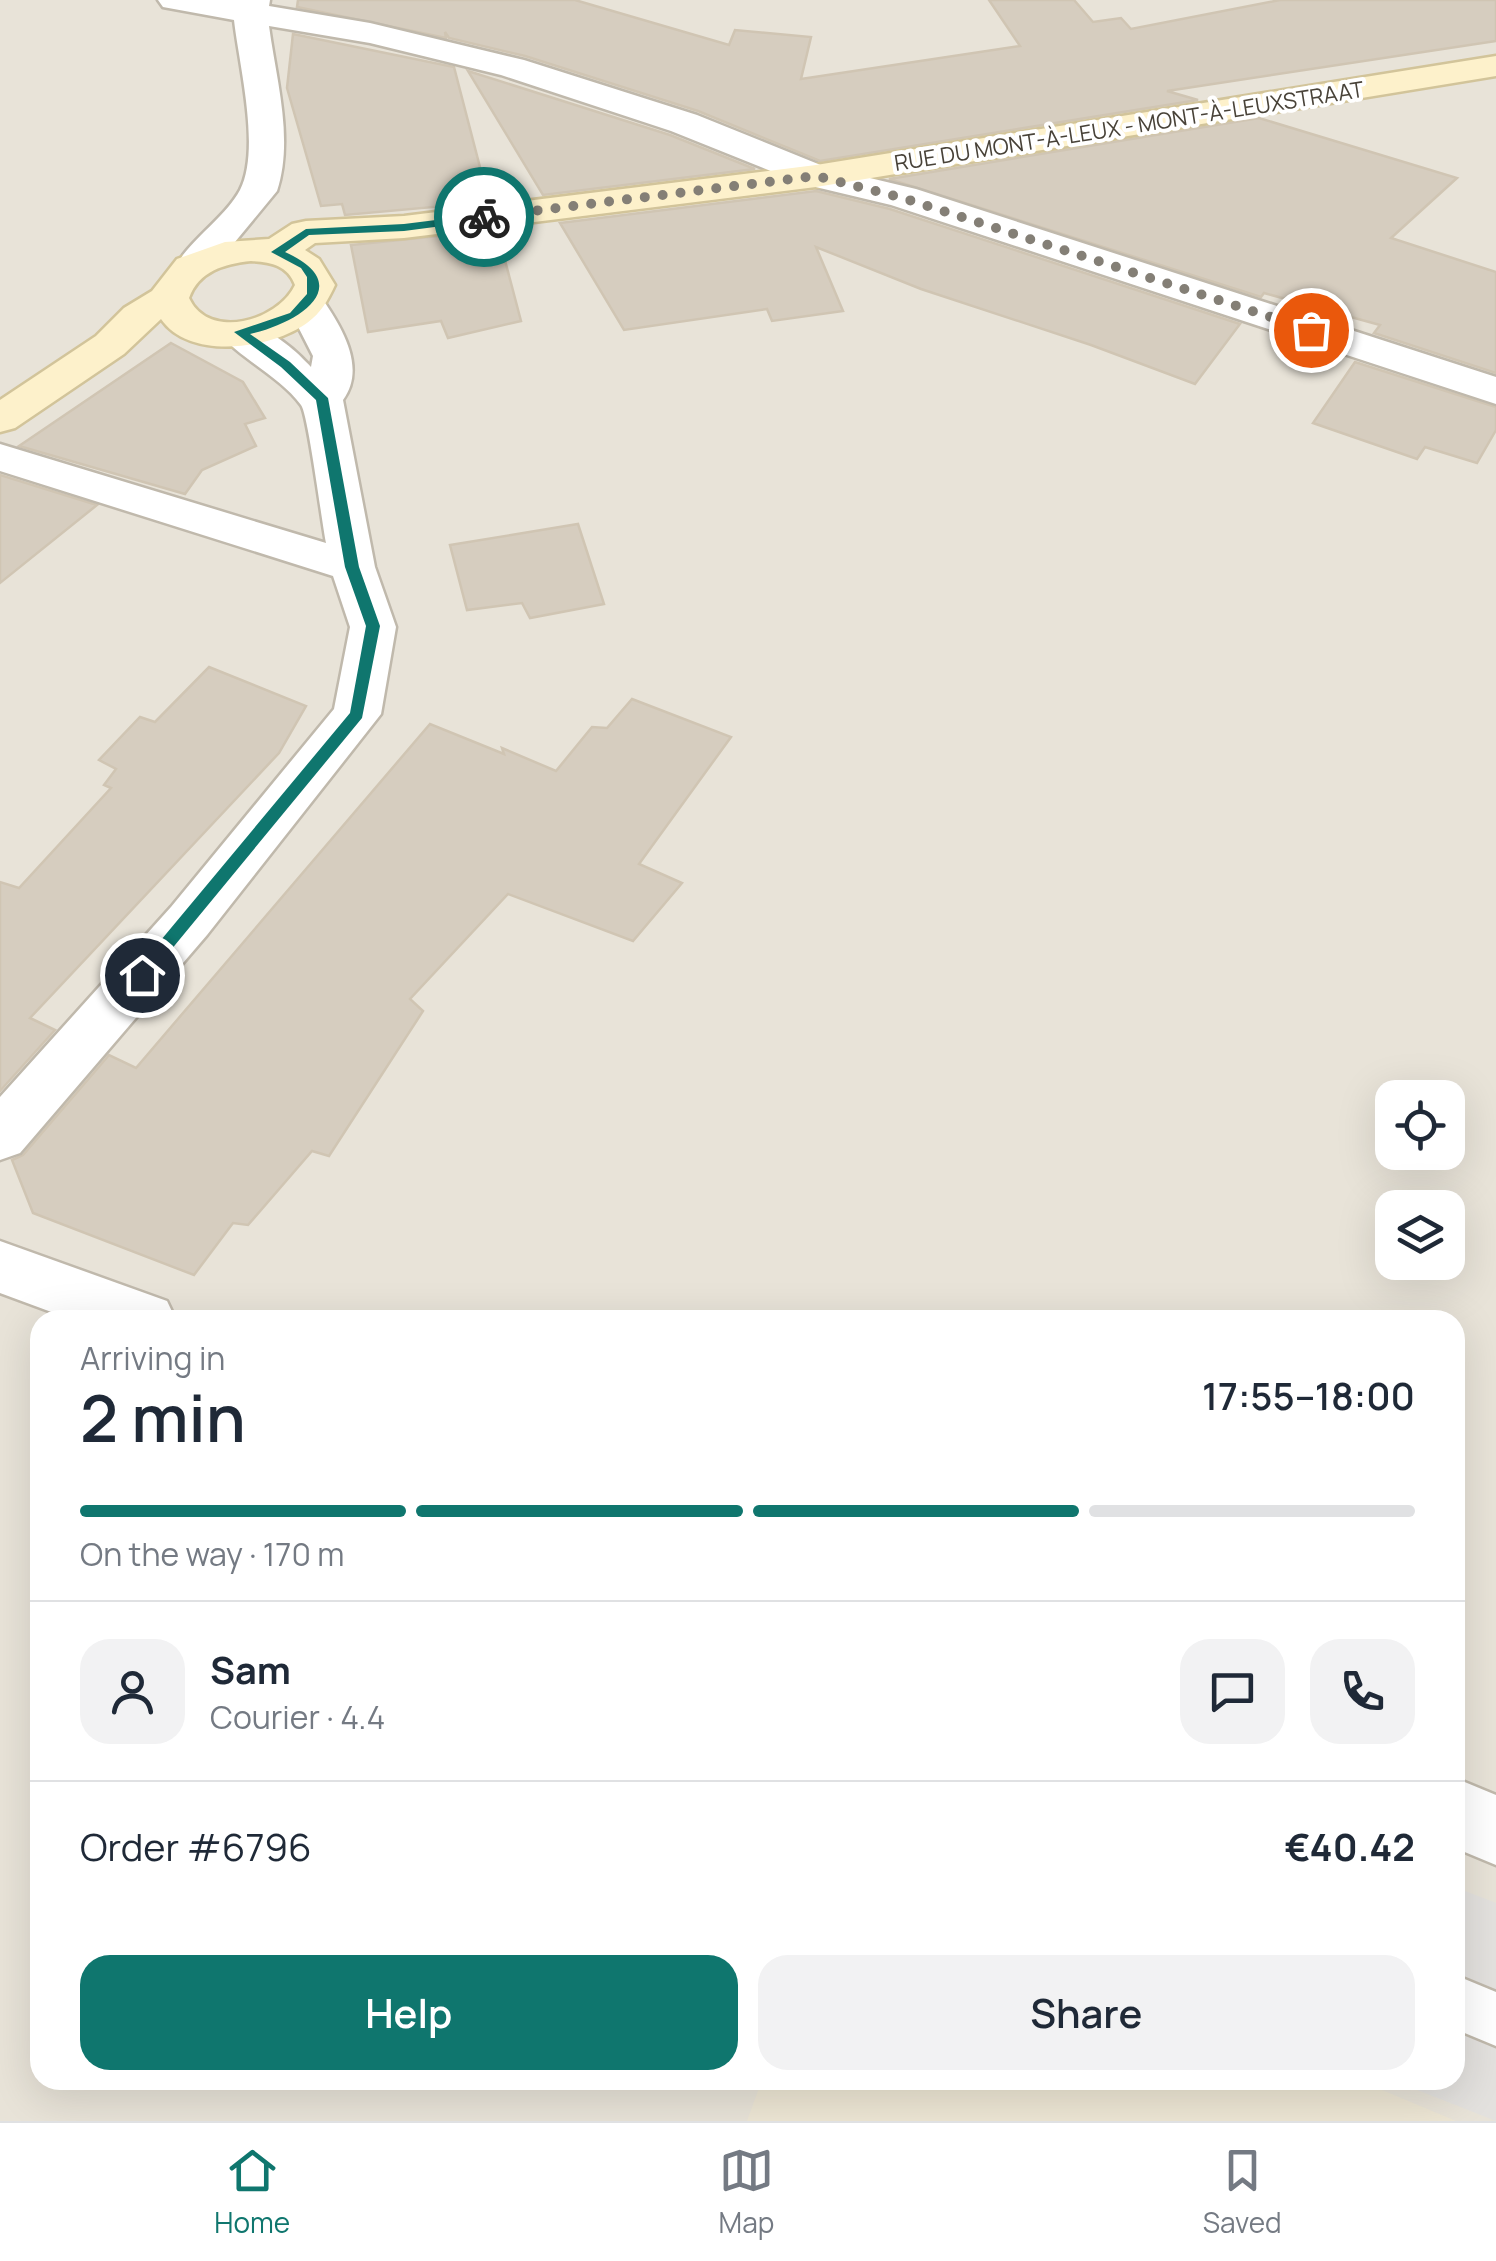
<!DOCTYPE html>
<meta charset="utf-8">
<style>
body{margin:0;font-family:Manrope,sans-serif;background:#f2f2f3;color:#1f2937;height:100vh;display:flex;flex-direction:column;font-size:38px;white-space:nowrap}
*{box-sizing:border-box;margin:0}
p{font-size:32px;color:#747a83}
.icon{flex:none;width:55px;height:55px;fill:none;stroke:currentColor;stroke-width:2;stroke-linecap:round;stroke-linejoin:round}
.map{position:relative;flex:1;overflow:hidden}
.side{position:absolute;left:30px;top:1310px;width:1435px;height:780px;display:flex;flex-direction:column;background:#fff;border-radius:30px;box-shadow:0 10px 40px #0002}
.side>*{flex:none}
.controls{position:absolute;left:1375px;top:1080px;display:grid;gap:20px}
.controls a{display:grid;place-items:center;width:90px;height:90px;border-radius:20px;background:#fff;box-shadow:0 10px 40px #0002;font-size:50px}
.pin{position:absolute;display:grid;place-items:center;width:85px;height:85px;color:#fff;margin:-42px;border:5px solid #fff;border-radius:50%;box-shadow:0 2px 10px #0007}
.courier{position:absolute;display:grid;place-items:center;width:100px;height:100px;margin:-50px;border:8px solid #0f766e;border-radius:50%;background:#fff;color:#222;box-shadow:0 2px 12px #0007}
.head em{font-style:normal;font-weight:600}
.head div{display:flex;flex-direction:column-reverse}
.head{display:flex;align-items:center;justify-content:space-between;height:170px;padding:0 50px}
h1{font-size:65px;font-weight:600;line-height:75px}
.bar{display:grid;grid-template-columns:repeat(4,1fr);gap:15px 10px;align-content:center;height:120px;padding:0 50px}
.bar i{height:12px;border-radius:8px;background:#e0e1e3}
.bar .selected{background:#0f766e}
.bar p{grid-column:span 4}
.line{display:flex;align-items:center;gap:25px;padding:0 50px;border-top:2px solid #e0e1e3}
.line div{flex:1}
.round{display:grid;place-items:center;flex:none;width:105px;height:105px;border-radius:30px;background:#f2f2f3}
.cta{display:flex;gap:20px;margin-top:auto;padding:20px 50px}
.cta a{flex:1;height:115px;border-radius:30px;background:#0f766e;color:#fff;font-size:40px;font-weight:600;line-height:115px;text-align:center}
.cta a+a{background:#f2f2f3;color:#1f2937}
.menu{display:flex;justify-content:space-around;align-items:center;height:140px;border-top:2px solid #e0e1e3;background:#fff;font-size:28px;color:#747a83}
.menu a{display:grid;justify-items:center;gap:5px}
.menu .selected{color:#0f766e}
.map>svg:first-child{display:block}
.residential{fill:#e8e3d8;fill-rule:evenodd}
.education{fill:#ede6d4}
.parking{fill:#e3e1de}
.building{fill:#d6cdbf;stroke:#d0c5b3;stroke-width:2.5}
.lines{fill:none;stroke-linecap:round;stroke-linejoin:round}
.service-casing{stroke:#c0b9ac;stroke-width:5}
.minor-casing{stroke:#c0b9ac;stroke-width:5}
.secondary-casing{stroke:#d2c49a;stroke-width:5}
.service{fill:#fff;fill-rule:evenodd}
.minor{fill:#fff;fill-rule:evenodd}
.secondary{fill:#fdf1cb;fill-rule:evenodd}
.route{fill:#0f766e}
.done{stroke:#847f76;stroke-width:10;stroke-dasharray:0 18}
.labels{text-anchor:middle;dominant-baseline:central;stroke-width:8;stroke-linejoin:round;paint-order:stroke}
.far-street-label{font-size:22px;fill:#484238;stroke:#fff}
</style>
<div class="map">
<svg width="1496" height="2121" viewBox="0 0 1496 2121">
<rect width="100%" height="100%" fill="#f4f1ea"/>
<path class="residential" d="M 0,0 L 1496,0 L 1496,2121 L 0,2121 ZM 1392,1098 L 1448,1098 L 1448,1152 L 1392,1152 ZM 1392,1208 L 1448,1208 L 1448,1262 L 1392,1262 ZM 40,1320 L 1455,1320 L 1455,2080 L 40,2080 Z"/>
<path class="education" d="M 762,2080 L 1358,2080 L 1456,2121 L 747,2121 Z"/>
<path class="parking" d="M 1455,1887 L 1496,1903 L 1496,2121 L 1392,2080 L 1455,2080 Z"/>
<g class="building">
<path d="M 298,0 L 575,0 L 729,45 L 735,30 L 811,37 L 801,79 L 1020,46 L 989,0 L 1074,0 L 1093,22 L 1121,18 L 1131,29 L 1280,0 L 1496,0 L 1496,41 L 1167,91 L 1198,100 L 820,161 L 698,111 L 525,56 L 449,38 L 445,32 L 446,38 L 297,7 Z"/>
<path d="M 293,34 L 454,67 L 489,202 L 345,215 L 342,204 L 321,206 L 287,88 Z"/>
<path d="M 468,71 L 670,135 L 755,169 L 543,195 Z"/>
<path d="M 1259,118 L 1457,178 L 1391,238 L 1496,272 L 1496,373 L 1374,333 L 1380,325 L 1264,293 L 1261,297 L 889,179 Z"/>
<path d="M 816,191 L 890,209 L 1240,324 L 1195,384 L 1091,345 L 921,289 L 816,247 L 843,311 L 772,321 L 767,309 L 624,330 L 560,223 Z"/>
<path d="M 497,230 L 521,321 L 448,338 L 441,321 L 368,332 L 351,245 Z"/>
<path d="M 171,343 L 243,382 L 265,418 L 245,424 L 256,446 L 202,470 L 185,494 L 19,446 Z"/>
<path d="M 1355,362 L 1496,407 L 1496,430 L 1477,463 L 1425,447 L 1417,459 L 1313,423 Z"/>
<path d="M 0,475 L 97,505 L 0,583 Z"/>
<path d="M 578,524 L 604,604 L 530,618 L 522,603 L 467,610 L 450,545 Z"/>
<path d="M 209,667 L 306,706 L 279,753 L 30,1018 L 55,1030 L 0,1091 L 0,882 L 19,888 L 111,788 L 104,785 L 116,769 L 99,760 L 140,717 L 155,722 Z"/>
<path d="M 632,699 L 731,737 L 639,864 L 682,883 L 633,941 L 508,894 L 410,999 L 423,1011 L 329,1156 L 312,1151 L 248,1225 L 233,1223 L 194,1275 L 33,1213 L 12,1160 L 23,1155 L 109,1055 L 136,1068 L 430,724 L 504,754 L 502,748 L 556,771 L 592,727 L 607,728 Z"/>
</g>
<g class="lines">
<defs>
<path id="service" d="M 1455,1975 L 1496,1992 L 1496,2046 L 1455,2029 Z"/>
<g id="minor">
<path d="M 158,0 L 270,0 L 269,6 L 370,23 L 524,60 L 697,115 L 828,168 L 916,189 L 1496,377 L 1496,404 L 891,205 L 803,184 L 671,131 L 501,75 L 370,43 L 269,26 C 276,79 294,139 277,191 L 211,271 L 197,275 L 183,271 L 178,263 L 183,255 C 200,233 227,214 240,190 C 261,149 239,65 234,20 L 163,7 Z"/>
<path d="M 307,293 L 321,297 C 341,326 367,367 343,400 L 375,567 L 396,627 L 381,714 L 207,935 L 20,1153 L 0,1160 L 0,1097 L 171,907 L 334,709 L 350,627 L 333,576 L 0,471 L 0,444 L 326,543 C 322,524 308,413 301,405 C 280,376 237,357 220,333 L 226,324 C 257,317 291,345 311,367 L 313,356 L 287,305 L 293,297 Z"/>
<path d="M 0,1241 L 167,1301 L 176,1320 L 73,1320 L 0,1293 Z"/>
<path d="M 1455,1778 L 1496,1795 L 1496,1865 L 1455,1848 Z"/>
</g>
<path id="secondary" d="M 1496,56 L 1496,76 L 816,187 L 404,238 L 315,243 L 305,250 L 319,259 L 335,285 C 328,300 321,313 307,323 C 271,349 190,361 161,319 L 124,354 L 15,428 L 0,432 L 0,400 L 96,336 L 124,308 L 152,291 L 177,259 L 225,242 L 269,239 L 292,224 L 306,221 L 404,216 L 816,165 ZM 251,261 C 270,262 288,265 295,285 C 278,321 209,341 189,298 C 199,271 224,264 251,261 Z"/>
</defs>
<use href="#service" class="service-casing"/>
<use href="#minor" class="minor-casing"/>
<use href="#secondary" class="secondary-casing"/>
<use href="#service" class="service"/>
<use href="#minor" class="minor"/>
<use href="#secondary" class="secondary"/>
</g>
<path class="route" d="M 484,214 L 488,220 L 404,231 L 309,235 L 285,252 C 358,285 299,323 250,334 L 290,362 L 328,398 L 359,567 L 380,626 L 362,718 L 147,979 L 136,979 L 136,970 L 350,713 L 366,626 L 345,567 L 316,400 L 281,367 L 234,332 L 290,313 L 307,294 L 307,277 L 301,268 L 271,252 L 306,229 L 404,224 Z"/>
<g class="lines">
<path class="done" d="M 484,217 L 816,176 L 903,198 L 1311,330"/>
</g>
<g class="labels">
<g class="far-street-label">
<text transform="translate(1129 126) rotate(-9)">RUE DU MONT-À-LEUX - MONT-À-LEUXSTRAAT</text>
</g>
</g>
</svg>
<div class="controls">
<a><svg class="icon" aria-label="locate" viewBox="0 0 24 24"><circle cx="12" cy="12" r="6"/><path d="M12 2v4M12 18v4M2 12h4M18 12h4"/></svg></a>
<a><svg class="icon" aria-label="layers" viewBox="0 0 24 24"><path d="M12 4l9 5-9 5-9-5zM3 14l9 5 9-5"/></svg></a>
</div>
<div class="pin" style="left:1311px;top:330px;background:#ea580c"><svg class="icon" aria-label="bag" viewBox="0 0 24 24"><path d="M5 8h14l-1 12H6zM9 8a3 3 0 0 1 6 0"/></svg></div>
<div class="pin" style="left:142px;top:975px;background:#1f2937"><svg class="icon" aria-label="home" viewBox="0 0 24 24"><path d="M3 11l9-7 9 7M6 9v11h12V9"/></svg></div>
<div class="courier" style="left:484px;top:217px"><svg class="icon" aria-label="bike" viewBox="0 0 24 24"><circle cx="6" cy="16" r="4"/><circle cx="18" cy="16" r="4"/><path d="M6 16l4-8h5l3 8M10 8l3 8H6M13 5h3"/></svg></div>
<section class="side">
<div class="head"><div><h1>2 min</h1><p>Arriving in</p></div><em>17:55–18:00</em></div>
<div class="bar"><i class="selected"></i><i class="selected"></i><i class="selected"></i><i></i><p>On the way · 170 m</p></div>
<div class="line" style="height:180px"><a class="round"><svg class="icon" aria-label="person" viewBox="0 0 24 24"><circle cx="12" cy="8" r="4"/><path d="M4 21q1-7 8-7t8 7"/></svg></a><div><b>Sam</b><p>Courier · 4.4</p></div><a class="round"><svg class="icon" aria-label="chat" viewBox="0 0 24 24"><path d="M4 5h16v11H9l-5 4z"/></svg></a><a class="round"><svg class="icon" aria-label="phone" viewBox="0 0 24 24"><path d="M5 4h4l2 5-3 2q2 4 5 5l2-3 5 2v4C11 20 4 13 5 4z"/></svg></a></div>
<div class="line" style="height:130px"><div>Order #6796</div><b>€40.42</b></div>
<div class="cta"><a>Help</a><a>Share</a></div>
</section>
</div>
<nav class="menu">
<a class="selected"><svg class="icon" aria-label="home" viewBox="0 0 24 24"><path d="M3 11l9-7 9 7M6 9v11h12V9"/></svg>Home</a>
<a><svg class="icon" aria-label="map" viewBox="0 0 24 24"><path d="M3 6l6-2 6 2 6-2v14l-6 2-6-2-6 2zM9 4v14M15 6v14"/></svg>Map</a>
<a><svg class="icon" aria-label="saved" viewBox="0 0 24 24"><path d="M7 4h10v16l-5-4-5 4z"/></svg>Saved</a>
</nav>
